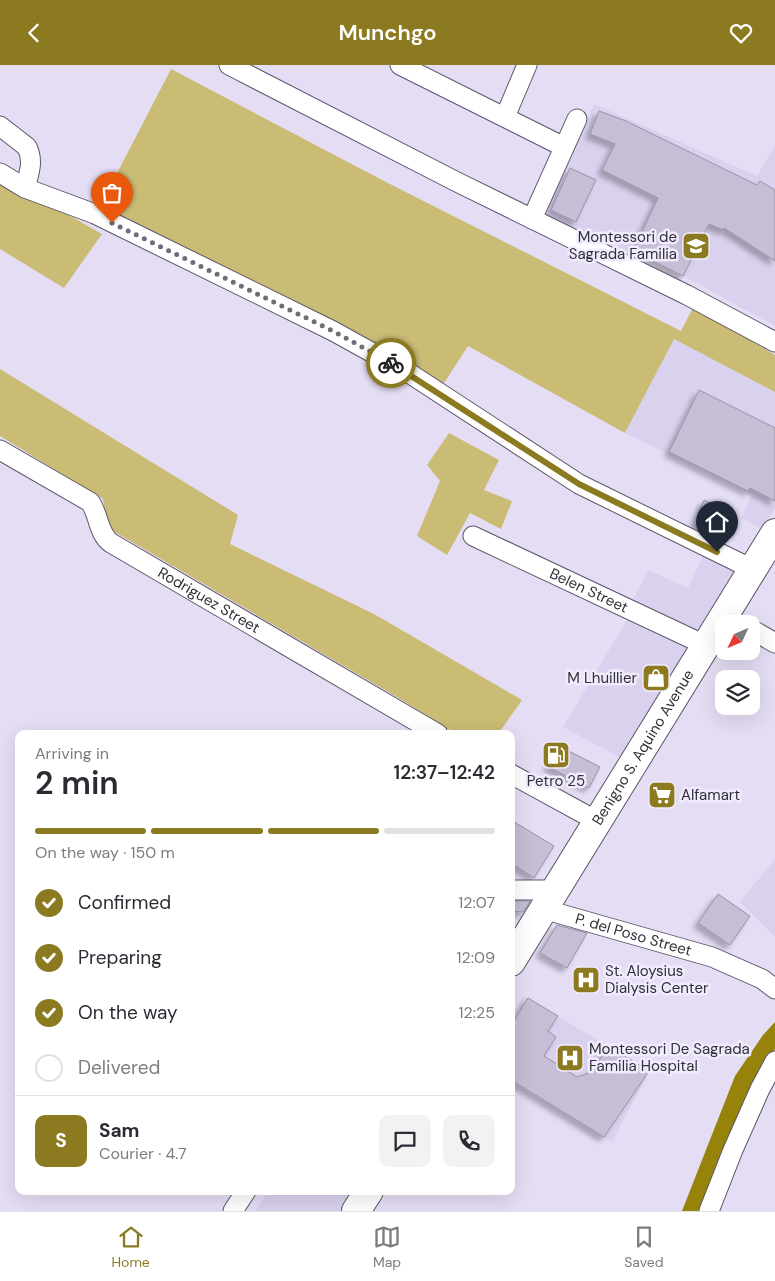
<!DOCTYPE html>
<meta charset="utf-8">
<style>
body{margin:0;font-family:"DM Sans",sans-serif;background:#f2f2f3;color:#2b2b33;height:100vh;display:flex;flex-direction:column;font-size:19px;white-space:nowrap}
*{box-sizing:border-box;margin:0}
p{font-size:16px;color:#7c7c81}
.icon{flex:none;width:28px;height:28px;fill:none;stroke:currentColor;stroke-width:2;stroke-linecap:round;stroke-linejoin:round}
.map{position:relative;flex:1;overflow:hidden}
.details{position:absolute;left:15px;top:665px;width:500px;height:465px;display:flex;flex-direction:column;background:#fff;border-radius:10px;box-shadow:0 5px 20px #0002}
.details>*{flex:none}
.needle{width:32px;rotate:226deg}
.tools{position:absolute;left:715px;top:550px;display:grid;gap:10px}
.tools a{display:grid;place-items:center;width:45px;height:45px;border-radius:10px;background:#fff;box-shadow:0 5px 20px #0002;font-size:25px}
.pin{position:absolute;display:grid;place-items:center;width:42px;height:42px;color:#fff;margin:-51px -21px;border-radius:50% 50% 50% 0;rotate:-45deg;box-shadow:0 0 5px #0007}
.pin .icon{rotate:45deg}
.courier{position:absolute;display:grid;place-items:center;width:50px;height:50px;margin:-25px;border:4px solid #8c7a20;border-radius:50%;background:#fff;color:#222;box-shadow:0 1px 6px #0007}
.headline em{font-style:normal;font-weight:600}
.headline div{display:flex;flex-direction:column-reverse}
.headline{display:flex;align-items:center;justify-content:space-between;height:85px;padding:0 20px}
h1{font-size:32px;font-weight:600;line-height:38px}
.bar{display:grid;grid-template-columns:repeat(4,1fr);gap:8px 5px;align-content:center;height:60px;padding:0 20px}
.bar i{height:6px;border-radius:4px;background:#e1e1e2}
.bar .current{background:#8c7a20}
.bar p{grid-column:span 4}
.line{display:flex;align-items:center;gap:12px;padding:0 20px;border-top:1px solid #e1e1e2}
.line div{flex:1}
.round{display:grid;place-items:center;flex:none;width:52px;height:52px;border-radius:10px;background:#f2f2f3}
ol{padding:0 20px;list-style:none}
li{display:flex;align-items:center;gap:15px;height:55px}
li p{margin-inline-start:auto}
li .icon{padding:5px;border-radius:50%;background:#8c7a20;color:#fff;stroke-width:4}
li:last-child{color:#7c7c81}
li i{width:28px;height:28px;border:2px solid #e1e1e2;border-radius:50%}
header{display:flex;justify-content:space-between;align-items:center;height:65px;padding:0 20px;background:#8c7a20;color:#fff;font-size:22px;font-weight:600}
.dock{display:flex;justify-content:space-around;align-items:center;height:70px;border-top:1px solid #e1e1e2;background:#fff;font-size:14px;color:#7c7c81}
.dock a{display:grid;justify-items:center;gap:2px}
.dock .current{color:#8c7a20}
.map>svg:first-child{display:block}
.built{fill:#dad1ee}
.green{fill:#cabb75}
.water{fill:#98830a}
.building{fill:#c5bed4;stroke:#9892a7;filter:url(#shadow)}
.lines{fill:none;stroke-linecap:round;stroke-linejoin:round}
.minor-casing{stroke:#5b5568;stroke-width:21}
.primary-casing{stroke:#5b5568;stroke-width:30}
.minor{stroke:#fff;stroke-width:19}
.primary{stroke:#fff;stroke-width:28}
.done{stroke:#706c79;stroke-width:5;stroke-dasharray:0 9}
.route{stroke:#8c7a20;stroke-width:6}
.labels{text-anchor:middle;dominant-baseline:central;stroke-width:5;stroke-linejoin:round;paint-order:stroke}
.poi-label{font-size:15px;fill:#312f37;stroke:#f1ebfe;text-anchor:start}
.street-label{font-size:15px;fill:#312f37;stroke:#f1ebfe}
</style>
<header><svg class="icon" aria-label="back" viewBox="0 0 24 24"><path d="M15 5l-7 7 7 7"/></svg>Munchgo<svg class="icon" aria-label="heart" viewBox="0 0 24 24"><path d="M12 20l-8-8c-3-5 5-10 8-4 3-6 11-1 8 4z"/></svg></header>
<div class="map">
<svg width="775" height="1146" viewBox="0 0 775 1146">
<defs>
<filter id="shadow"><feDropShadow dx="-4.5" dy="4.5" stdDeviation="2.5" flood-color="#0004"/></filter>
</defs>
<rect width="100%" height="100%" fill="#e5ddf4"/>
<g class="built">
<path d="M 594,39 L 757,111 L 775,80 L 775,261 L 689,214 L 546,149 Z"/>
<path d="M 674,274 L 775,327 L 775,443 L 763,464 L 741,453 L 752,429 L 625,368 Z"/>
<path d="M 703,491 L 738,508 L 696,572 L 631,539 L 648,505 L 688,523 Z"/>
<path d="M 630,550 L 691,579 L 621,693 L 563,662 Z"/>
<path d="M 775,794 L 775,872 L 740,837 Z"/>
<path d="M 524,931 L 649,1006 L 612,1077 L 511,1015 L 511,952 Z"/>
<path d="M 268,1126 L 355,1126 L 340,1146 L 255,1146 Z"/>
</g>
<g class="green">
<path d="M 171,4 L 384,116 L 681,266 L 694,241 L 775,290 L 775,327 L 674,274 L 625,368 L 468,281 L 442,321 L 98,145 Z"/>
<path d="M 0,111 L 102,169 L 64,223 L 0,184 Z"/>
<path d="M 0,304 L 238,450 L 230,479 L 374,549 L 522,635 L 498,669 L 456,669 L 402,635 L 108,463 L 103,434 L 0,371 Z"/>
<path d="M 449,368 L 499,395 L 484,425 L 512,436 L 501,464 L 470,448 L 447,490 L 417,471 L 440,416 L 427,400 Z"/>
</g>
<path class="water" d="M 775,957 L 775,984 L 751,1021 L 701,1146 L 682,1146 L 735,1011 L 763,970 Z"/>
<g class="building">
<path d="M 599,46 L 626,56 L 757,120 L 760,116 L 775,125 L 775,196 L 724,163 L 723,165 L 709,159 L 683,211 L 633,186 L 658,133 L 602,105 L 615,79 L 590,69 Z"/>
<path d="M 570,103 L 596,115 L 576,157 L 551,145 Z"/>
<path d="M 699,325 L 775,363 L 775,436 L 750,423 L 748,426 L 669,387 Z"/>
<path d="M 704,435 L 736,450 L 724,474 L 694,459 Z"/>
<path d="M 559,681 L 600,702 L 589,723 L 548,702 Z"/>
<path d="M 511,755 L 554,781 L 534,813 L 511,798 Z"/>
<path d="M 718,829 L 750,851 L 730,880 L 698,858 Z"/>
<path d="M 511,836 L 530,836 L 523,847 L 511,846 Z"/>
<path d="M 557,860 L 587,868 L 567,903 L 540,888 Z"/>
<path d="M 528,933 L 558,951 L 548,966 L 556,972 L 544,991 L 577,1012 L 592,1007 L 608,981 L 649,1006 L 604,1072 L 511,1015 L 511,961 Z"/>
</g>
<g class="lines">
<defs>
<g id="minor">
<path d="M 229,0 L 457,117 L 687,230 L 775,277"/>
<path d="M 400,0 L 564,82"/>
<path d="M 505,52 L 527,0"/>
<path d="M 0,61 L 27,82 C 34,96 29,109 25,123"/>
<path d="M 0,108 L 25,123 L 95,149 L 333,266 L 409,308 L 579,419 L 752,504"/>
<path d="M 532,154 L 577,54"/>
<path id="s1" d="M 0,385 L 90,437 C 99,449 98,469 111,478 L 438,669"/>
<path id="s2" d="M 473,471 L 705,580"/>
<path d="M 751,564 L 775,578"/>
<path d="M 511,709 L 597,756"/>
<path d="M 511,825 L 555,825"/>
<path id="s3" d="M 543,844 L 712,892 L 762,914 L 775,924"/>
<path d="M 233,1146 L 246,1126"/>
<path d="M 709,1146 L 733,1085 L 760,1024 L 775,996"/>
</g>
<g id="primary">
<path id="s4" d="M 511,897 L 775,468"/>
<path d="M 356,1146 L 369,1126"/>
</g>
</defs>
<use href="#minor" class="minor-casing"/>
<use href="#primary" class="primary-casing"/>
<use href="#minor" class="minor"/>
<use href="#primary" class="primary"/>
</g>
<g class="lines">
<path class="done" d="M 112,158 L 333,266 L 391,298"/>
<path class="route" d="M 391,298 L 579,419 L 717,487"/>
</g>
<defs>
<symbol id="school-square" viewBox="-11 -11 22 22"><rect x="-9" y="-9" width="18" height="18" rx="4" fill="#8c7a20" stroke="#f1ebfe"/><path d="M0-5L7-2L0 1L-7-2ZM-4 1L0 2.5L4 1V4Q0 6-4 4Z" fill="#fff"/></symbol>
<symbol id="shop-square" viewBox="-11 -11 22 22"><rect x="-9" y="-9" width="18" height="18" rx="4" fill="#8c7a20" stroke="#f1ebfe"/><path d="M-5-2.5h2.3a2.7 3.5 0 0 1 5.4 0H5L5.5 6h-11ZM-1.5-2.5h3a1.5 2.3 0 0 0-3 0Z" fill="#fff"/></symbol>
<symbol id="fuel-square" viewBox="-11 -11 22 22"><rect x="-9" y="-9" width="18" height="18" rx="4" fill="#8c7a20" stroke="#f1ebfe"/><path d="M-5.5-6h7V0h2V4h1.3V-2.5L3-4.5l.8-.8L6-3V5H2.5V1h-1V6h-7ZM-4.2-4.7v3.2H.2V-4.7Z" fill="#fff"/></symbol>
<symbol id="supermarket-square" viewBox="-11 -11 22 22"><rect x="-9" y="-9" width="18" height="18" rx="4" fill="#8c7a20" stroke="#f1ebfe"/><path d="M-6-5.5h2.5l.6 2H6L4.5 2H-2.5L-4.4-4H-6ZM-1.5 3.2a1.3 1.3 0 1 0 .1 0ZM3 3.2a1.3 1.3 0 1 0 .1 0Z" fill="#fff"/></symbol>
<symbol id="hospital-square" viewBox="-11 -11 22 22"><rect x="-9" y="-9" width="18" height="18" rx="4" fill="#8c7a20" stroke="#f1ebfe"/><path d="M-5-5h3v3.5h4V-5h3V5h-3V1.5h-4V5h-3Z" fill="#fff"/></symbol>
</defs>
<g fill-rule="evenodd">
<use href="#school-square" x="680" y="165" width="32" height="32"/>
<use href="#shop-square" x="640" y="597" width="32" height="32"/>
<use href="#fuel-square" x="540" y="674" width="32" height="32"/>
<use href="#supermarket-square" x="646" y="714" width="32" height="32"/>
<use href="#hospital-square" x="570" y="899" width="32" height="32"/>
<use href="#hospital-square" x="554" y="977" width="32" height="32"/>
</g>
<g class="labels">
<g class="poi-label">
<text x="677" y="172" text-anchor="end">Montessori de<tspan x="677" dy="17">Sagrada Familia</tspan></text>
<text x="637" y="613" text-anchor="end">M Lhuillier</text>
<text x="556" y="716" text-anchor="middle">Petro 25</text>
<text x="681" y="730">Alfamart</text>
<text x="605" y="906">St. Aloysius<tspan x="605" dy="17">Dialysis Center</tspan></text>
<text x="589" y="984">Montessori De Sagrada<tspan x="589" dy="17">Familia Hospital</tspan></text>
</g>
<g class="street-label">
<text stroke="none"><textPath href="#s2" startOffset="128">Belen Street</textPath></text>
<text stroke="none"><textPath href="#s1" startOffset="264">Rodriguez Street</textPath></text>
<text stroke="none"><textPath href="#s4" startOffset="252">Benigno S. Aquino Avenue</textPath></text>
<text stroke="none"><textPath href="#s3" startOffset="94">P. del Poso Street</textPath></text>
</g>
</g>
</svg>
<div class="tools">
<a><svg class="needle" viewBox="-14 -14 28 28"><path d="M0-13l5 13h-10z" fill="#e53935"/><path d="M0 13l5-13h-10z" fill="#7c7c81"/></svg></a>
<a><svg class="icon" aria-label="layers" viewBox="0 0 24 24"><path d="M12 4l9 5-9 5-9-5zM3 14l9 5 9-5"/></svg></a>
</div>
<div class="pin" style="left:112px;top:158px;background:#ea580c"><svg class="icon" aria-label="bag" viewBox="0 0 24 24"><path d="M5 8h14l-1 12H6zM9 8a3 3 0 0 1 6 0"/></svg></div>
<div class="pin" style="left:717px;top:487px;background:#1f2937"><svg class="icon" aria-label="home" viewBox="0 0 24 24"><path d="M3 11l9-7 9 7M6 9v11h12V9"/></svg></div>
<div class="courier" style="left:391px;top:298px"><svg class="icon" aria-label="bike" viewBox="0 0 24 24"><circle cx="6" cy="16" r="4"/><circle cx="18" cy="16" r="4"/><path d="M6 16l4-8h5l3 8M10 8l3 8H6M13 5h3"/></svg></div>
<section class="details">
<div class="headline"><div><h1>2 min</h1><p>Arriving in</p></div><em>12:37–12:42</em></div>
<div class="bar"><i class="current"></i><i class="current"></i><i class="current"></i><i></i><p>On the way · 150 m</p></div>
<ol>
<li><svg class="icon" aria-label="check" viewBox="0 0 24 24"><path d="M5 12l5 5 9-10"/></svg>Confirmed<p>12:07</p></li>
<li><svg class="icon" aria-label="check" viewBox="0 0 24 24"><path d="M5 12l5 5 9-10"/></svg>Preparing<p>12:09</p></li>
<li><svg class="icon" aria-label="check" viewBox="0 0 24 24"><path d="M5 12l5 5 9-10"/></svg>On the way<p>12:25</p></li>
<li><i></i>Delivered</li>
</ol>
<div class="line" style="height:90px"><b class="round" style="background:#8c7a20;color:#fff">S</b><div><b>Sam</b><p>Courier · 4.7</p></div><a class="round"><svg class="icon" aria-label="chat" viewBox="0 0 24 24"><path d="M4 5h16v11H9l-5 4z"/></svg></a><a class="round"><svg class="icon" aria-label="phone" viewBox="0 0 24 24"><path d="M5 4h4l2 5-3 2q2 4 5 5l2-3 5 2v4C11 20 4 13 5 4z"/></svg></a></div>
</section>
</div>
<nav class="dock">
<a class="current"><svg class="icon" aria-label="home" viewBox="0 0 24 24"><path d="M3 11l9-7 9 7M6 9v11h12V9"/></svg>Home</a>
<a><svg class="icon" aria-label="map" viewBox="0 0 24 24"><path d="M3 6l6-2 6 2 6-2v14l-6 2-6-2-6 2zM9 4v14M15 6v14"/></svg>Map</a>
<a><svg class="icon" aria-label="saved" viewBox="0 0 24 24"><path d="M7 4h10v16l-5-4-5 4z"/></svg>Saved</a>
</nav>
